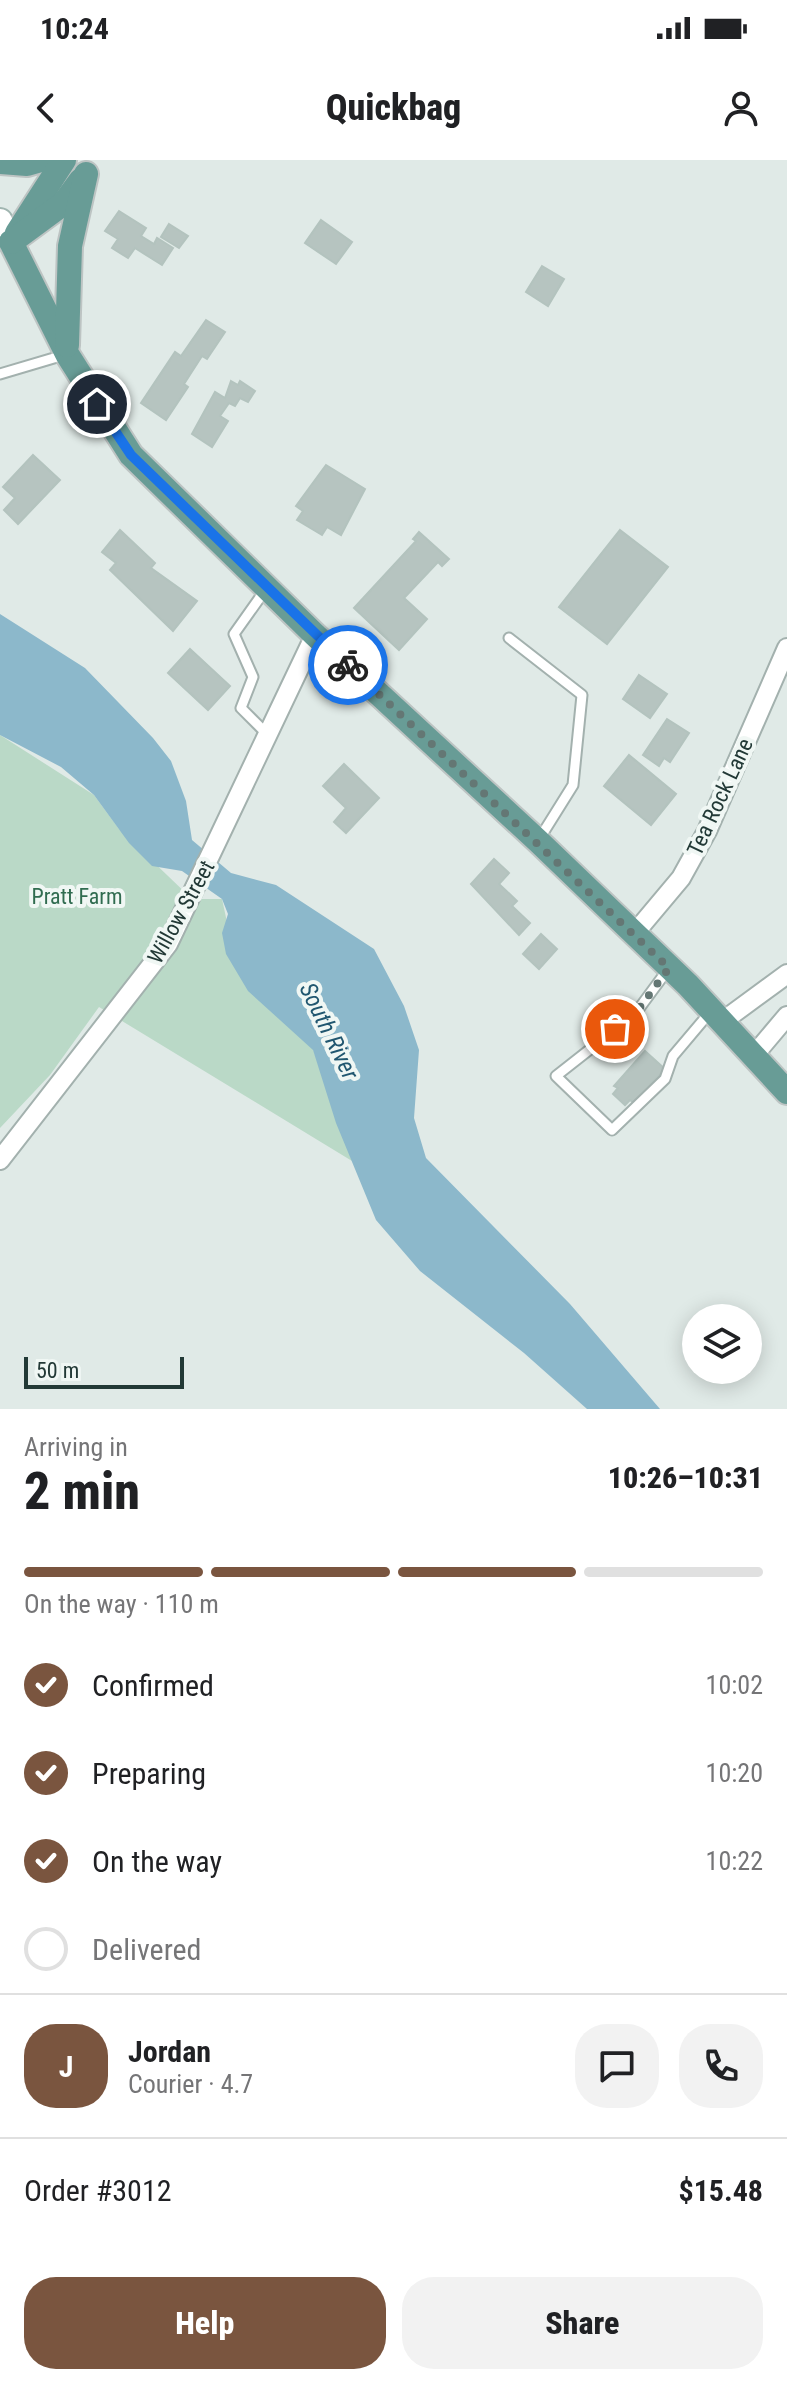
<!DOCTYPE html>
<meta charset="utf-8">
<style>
body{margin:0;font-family:"Roboto Condensed",sans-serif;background:#f2f2f2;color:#202124;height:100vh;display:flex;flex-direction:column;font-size:30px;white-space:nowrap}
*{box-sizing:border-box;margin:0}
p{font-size:26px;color:#757577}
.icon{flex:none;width:44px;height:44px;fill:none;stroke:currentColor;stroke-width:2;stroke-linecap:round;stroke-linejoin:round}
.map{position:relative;height:1249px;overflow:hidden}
.sheet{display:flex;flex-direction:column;background:#fff;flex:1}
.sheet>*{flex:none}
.fabs{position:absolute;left:682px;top:1144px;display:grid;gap:16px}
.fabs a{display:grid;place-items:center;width:80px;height:80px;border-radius:50%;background:#fff;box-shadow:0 4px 20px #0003;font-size:40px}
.scale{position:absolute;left:24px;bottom:20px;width:160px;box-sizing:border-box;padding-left:8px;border:4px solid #223936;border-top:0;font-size:22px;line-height:28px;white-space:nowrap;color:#223936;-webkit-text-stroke:6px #f0f7f4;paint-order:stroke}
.pin{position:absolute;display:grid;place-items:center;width:68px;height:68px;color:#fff;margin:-34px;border:4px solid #fff;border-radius:50%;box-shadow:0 2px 8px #0007}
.courier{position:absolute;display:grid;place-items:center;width:80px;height:80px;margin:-40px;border:6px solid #1a73e8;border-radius:50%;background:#fff;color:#222;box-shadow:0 2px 10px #0007}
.head em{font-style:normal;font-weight:800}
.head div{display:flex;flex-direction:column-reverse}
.head{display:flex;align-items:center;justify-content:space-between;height:136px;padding:0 24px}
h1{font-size:52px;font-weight:800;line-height:60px}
.bar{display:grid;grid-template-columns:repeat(4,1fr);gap:12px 8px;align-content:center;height:96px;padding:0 24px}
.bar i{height:10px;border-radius:6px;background:#e0e0e0}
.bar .on{background:#7a553f}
.bar p{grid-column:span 4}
.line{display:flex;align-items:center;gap:20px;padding:0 24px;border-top:2px solid #e0e0e0}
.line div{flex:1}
.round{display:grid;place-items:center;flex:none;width:84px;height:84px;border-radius:32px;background:#f2f2f2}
ol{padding:0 24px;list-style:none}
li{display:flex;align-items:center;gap:24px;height:88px}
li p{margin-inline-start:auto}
li .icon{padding:8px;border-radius:50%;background:#7a553f;color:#fff;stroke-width:4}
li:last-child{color:#757577}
li i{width:44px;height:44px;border:4px solid #e0e0e0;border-radius:50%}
.action{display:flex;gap:16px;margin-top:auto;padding:16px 24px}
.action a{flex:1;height:92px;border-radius:32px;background:#7a553f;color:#fff;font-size:32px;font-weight:800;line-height:92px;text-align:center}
.action a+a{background:#f2f2f2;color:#202124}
.status{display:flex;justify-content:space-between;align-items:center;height:56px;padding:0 40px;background:#fff;direction:ltr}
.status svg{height:22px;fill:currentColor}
header{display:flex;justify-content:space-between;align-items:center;height:104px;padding:0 24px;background:#fff;font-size:36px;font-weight:800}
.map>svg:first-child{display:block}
.green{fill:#bad9c7}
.water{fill:#8cb8cb}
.building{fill:#b6c4c0;stroke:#b3c3be;stroke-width:2}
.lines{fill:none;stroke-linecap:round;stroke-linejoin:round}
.lane-casing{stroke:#a3b1ae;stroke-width:13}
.street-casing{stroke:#a3b1ae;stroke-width:22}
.secondary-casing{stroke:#a0b5b0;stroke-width:28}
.primary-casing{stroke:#bdc4c3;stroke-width:28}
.lane{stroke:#fff;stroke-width:9}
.street{stroke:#fff;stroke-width:18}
.secondary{stroke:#fff;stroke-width:24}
.primary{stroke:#689c96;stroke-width:24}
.done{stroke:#647774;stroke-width:8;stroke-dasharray:0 14.4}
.route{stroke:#1a73e8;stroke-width:10}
.labels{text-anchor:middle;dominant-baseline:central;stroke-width:8;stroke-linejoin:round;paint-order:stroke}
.street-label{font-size:22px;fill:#223936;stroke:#f0f7f4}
.park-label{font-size:22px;fill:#306c50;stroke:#f0f7f4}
.water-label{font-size:24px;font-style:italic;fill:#215770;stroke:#f0f7f4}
</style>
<div class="status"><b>10:24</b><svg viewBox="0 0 49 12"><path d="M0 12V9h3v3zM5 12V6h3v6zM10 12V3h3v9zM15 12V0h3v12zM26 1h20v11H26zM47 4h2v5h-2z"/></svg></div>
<header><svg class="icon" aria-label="back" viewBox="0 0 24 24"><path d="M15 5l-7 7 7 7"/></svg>Quickbag<svg class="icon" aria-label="person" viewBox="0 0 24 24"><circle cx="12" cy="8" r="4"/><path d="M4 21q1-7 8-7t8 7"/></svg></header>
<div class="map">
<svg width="787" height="1249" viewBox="0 0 787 1249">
<rect width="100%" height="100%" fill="#e0eae7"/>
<path class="green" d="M 0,575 L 94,635 L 119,669 L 192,739 L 222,739 L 238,813 L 313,889 L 352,1001 L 99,847 L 50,915 L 0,968 Z"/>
<path class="water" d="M 0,454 L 85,508 L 153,578 L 171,601 L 186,641 L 192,680 L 231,713 L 276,725 L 374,789 L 404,846 L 419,890 L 414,958 L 426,998 L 570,1144 L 660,1249 L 587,1249 L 524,1193 L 420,1111 L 376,1060 L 336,963 L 313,890 L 248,831 L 226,794 L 222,773 L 228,754 L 222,739 L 182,711 L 152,706 L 129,683 L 94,635 L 61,607 L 0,575 Z"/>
<g class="building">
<path d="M 119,51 L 146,68 L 141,76 L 154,84 L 157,78 L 173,88 L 162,105 L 135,88 L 128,98 L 112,88 L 118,79 L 105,71 Z"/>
<path d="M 321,60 L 352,82 L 336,104 L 305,83 Z"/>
<path d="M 169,64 L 188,76 L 179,88 L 161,77 Z"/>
<path d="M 542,106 L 564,119 L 548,146 L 526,132 Z"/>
<path d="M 206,160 L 225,172 L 207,199 L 202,196 L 184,224 L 188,227 L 166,260 L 141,243 L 175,192 L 181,196 Z"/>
<path d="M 231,221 L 238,225 L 240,221 L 255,231 L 248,242 L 240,238 L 235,246 L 229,243 L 220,256 L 228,261 L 212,287 L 192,274 L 215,232 L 225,238 Z"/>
<path d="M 33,295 L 60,320 L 18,364 L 4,350 L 15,338 L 3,327 Z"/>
<path d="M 326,305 L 365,329 L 341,375 L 327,367 L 322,375 L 297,360 L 303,351 L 296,346 Z"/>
<path d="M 120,370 L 155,403 L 151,408 L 197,441 L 173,471 L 110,410 L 116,403 L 102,392 Z"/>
<path d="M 620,370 L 668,407 L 607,484 L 559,447 Z"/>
<path d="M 419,372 L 449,399 L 442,406 L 438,402 L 404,438 L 427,459 L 399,490 L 354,448 L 416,381 L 413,379 Z"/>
<path d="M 190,489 L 230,526 L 208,550 L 168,513 Z"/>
<path d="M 639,515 L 667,534 L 650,558 L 623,539 Z"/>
<path d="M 667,559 L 689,573 L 670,602 L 664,598 L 659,606 L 643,595 Z"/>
<path d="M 629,595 L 676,634 L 651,665 L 604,626 Z"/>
<path d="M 344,604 L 379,638 L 346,673 L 334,662 L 346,648 L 323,626 Z"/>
<path d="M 494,699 L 509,713 L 499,724 L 517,741 L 512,746 L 530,763 L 519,775 L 471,724 Z"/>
<path d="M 541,774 L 557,789 L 539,809 L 523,794 Z"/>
<path d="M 645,891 L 665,909 L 634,943 L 630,940 L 625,945 L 613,934 L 618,928 L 614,926 Z"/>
</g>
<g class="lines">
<defs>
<g id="lane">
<path d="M 0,214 L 64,195"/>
<path d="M 266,429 L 234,474 L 253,517 L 241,548 L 268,575"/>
<path d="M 509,478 L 582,535 L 573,625 L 538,681"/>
<path d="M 669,808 L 635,854 L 556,916 L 612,970 L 665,919 L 673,896 L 711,851"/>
</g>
<g id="street">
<path d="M 634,774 L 681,718 L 707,671 L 787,488"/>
<path d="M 723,861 L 787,814"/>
<path d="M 755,894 L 787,856"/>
<path d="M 0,1000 L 168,784 L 315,475"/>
</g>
<path id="secondary" d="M 0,61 L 11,82"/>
<g id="primary">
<path d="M 0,2 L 27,4 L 41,0"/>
<path d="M 17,73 L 64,0"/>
<path d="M 11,82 L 67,194 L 131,295 L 315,475 L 538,681 L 688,825 L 787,932"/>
<path d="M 11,82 L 64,43 L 81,20"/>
<path d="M 67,185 L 70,86 L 86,14"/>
</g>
</defs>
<use href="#lane" class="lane-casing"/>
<use href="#street" class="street-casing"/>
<use href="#secondary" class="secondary-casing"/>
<use href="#primary" class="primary-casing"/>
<use href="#lane" class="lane"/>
<use href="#street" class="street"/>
<use href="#secondary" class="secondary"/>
<use href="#primary" class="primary"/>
</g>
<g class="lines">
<path class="done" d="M 348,505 L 669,808 L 635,854 L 615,869"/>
<path class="route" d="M 97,244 L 131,295 L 348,505"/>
</g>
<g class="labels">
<g class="street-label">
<text transform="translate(720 637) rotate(-65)">Tea Rock Lane</text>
<text transform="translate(181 752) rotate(-61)">Willow Street</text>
</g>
<g class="park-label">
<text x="77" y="736">Pratt Farm</text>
</g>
<g class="water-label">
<text transform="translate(329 871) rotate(64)">South River</text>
</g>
</g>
</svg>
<div class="fabs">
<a><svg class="icon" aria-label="layers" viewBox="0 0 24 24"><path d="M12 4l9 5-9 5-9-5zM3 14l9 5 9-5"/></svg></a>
</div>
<div class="scale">50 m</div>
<div class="pin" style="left:615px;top:869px;background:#ea580c"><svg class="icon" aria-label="bag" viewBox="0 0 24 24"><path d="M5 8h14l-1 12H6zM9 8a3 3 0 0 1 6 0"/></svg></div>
<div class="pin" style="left:97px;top:244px;background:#1f2937"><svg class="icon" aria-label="home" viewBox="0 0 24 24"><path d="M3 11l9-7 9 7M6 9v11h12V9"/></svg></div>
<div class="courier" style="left:348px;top:505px"><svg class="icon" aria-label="bike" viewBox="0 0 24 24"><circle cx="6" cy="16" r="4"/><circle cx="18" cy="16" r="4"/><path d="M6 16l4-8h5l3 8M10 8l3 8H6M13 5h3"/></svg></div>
</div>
<section class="sheet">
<div class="head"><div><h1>2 min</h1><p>Arriving in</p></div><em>10:26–10:31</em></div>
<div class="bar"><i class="on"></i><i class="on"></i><i class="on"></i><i></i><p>On the way · 110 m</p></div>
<ol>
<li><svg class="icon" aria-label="check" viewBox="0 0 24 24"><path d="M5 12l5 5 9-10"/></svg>Confirmed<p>10:02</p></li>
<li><svg class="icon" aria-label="check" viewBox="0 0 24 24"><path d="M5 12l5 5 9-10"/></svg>Preparing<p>10:20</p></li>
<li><svg class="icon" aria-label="check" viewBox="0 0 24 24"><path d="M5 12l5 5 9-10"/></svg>On the way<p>10:22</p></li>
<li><i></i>Delivered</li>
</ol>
<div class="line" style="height:144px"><b class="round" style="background:#7a553f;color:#fff">J</b><div><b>Jordan</b><p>Courier · 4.7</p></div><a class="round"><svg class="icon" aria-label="chat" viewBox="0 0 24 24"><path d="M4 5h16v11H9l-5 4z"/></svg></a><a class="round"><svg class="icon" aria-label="phone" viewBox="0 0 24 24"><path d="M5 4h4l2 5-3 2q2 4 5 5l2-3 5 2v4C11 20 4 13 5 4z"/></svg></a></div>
<div class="line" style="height:104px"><div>Order #3012</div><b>$15.48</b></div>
<div class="action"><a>Help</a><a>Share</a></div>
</section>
